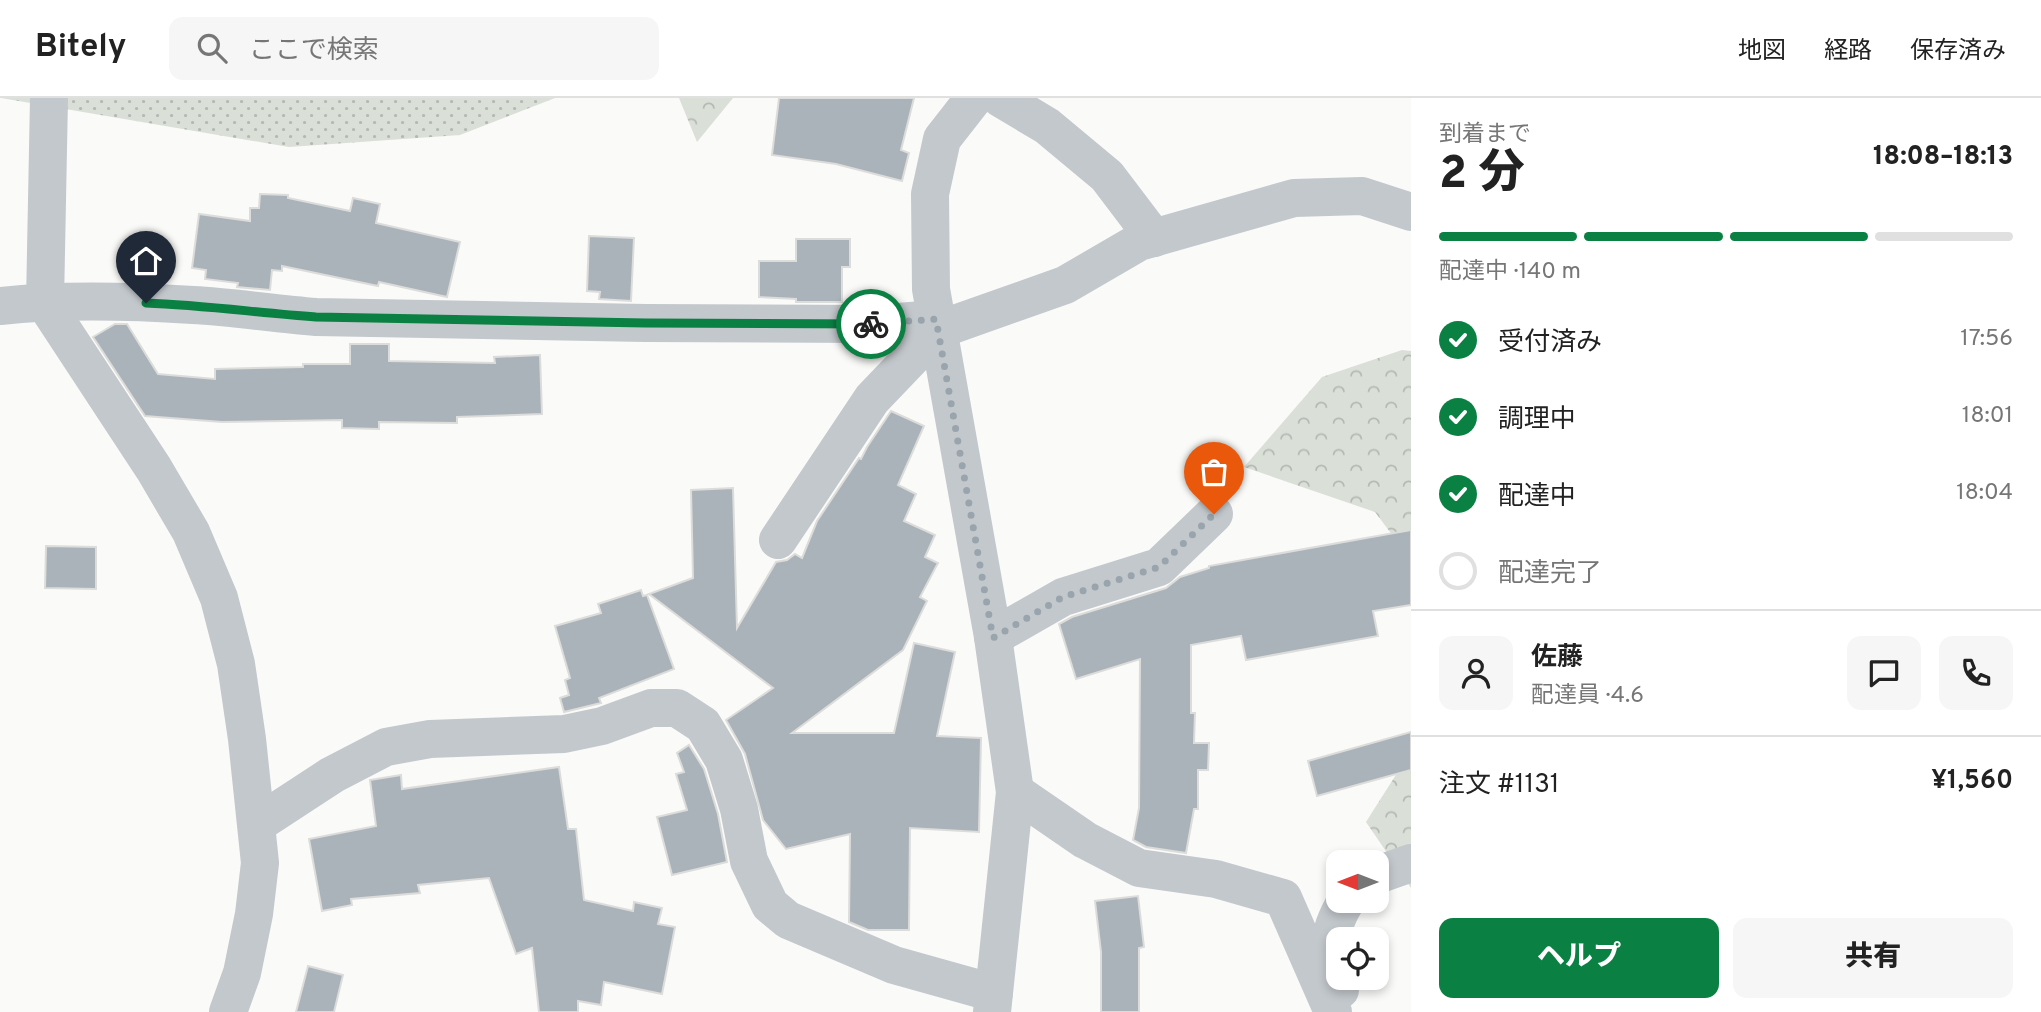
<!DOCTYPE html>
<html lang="ja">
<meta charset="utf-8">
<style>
body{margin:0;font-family:Overpass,"Noto Sans JP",sans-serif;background:#f6f6f6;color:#222;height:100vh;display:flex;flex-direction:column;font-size:26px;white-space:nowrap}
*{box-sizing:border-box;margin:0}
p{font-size:23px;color:#767676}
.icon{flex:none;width:38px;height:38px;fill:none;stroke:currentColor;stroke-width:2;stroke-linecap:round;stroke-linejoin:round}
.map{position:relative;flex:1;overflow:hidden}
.drawer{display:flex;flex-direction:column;background:#fff;width:630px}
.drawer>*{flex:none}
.needle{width:46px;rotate:270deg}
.controls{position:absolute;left:1326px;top:752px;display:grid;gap:14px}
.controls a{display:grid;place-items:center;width:63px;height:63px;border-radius:14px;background:#fff;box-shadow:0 4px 10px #0003;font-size:35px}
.pin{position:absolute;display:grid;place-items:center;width:60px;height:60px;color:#fff;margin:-72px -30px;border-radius:50% 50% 50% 0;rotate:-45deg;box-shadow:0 0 7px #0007}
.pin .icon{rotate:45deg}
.courier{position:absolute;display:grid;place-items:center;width:70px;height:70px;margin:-35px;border:5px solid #0b8043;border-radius:50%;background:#fff;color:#222;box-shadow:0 2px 9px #0007}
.overview em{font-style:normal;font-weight:800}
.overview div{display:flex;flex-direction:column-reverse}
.overview{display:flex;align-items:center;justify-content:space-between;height:119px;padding:0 28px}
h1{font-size:46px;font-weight:800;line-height:52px}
.bar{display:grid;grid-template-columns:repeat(4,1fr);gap:10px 7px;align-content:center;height:84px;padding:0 28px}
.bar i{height:9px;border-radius:5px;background:#e0e0e0}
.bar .on{background:#0b8043}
.bar p{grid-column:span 4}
.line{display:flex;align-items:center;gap:18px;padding:0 28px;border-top:2px solid #e0e0e0}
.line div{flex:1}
.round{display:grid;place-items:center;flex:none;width:74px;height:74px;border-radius:14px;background:#f6f6f6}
ol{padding:0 28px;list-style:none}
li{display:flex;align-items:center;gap:21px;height:77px}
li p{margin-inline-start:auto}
li .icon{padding:7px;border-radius:50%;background:#0b8043;color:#fff;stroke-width:4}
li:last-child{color:#767676}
li i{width:38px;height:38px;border:4px solid #e0e0e0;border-radius:50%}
.cta{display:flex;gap:14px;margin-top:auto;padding:14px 28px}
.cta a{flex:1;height:80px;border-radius:14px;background:#0b8043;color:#fff;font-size:28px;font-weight:800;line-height:80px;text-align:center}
.cta a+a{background:#f6f6f6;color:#222}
header{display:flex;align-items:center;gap:42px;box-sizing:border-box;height:98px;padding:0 35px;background:#fff;border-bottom:2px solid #e0e0e0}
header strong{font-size:33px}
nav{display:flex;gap:38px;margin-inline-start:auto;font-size:24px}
.search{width:490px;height:63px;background:#f6f6f6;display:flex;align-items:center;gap:18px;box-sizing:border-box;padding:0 24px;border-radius:14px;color:#767676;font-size:26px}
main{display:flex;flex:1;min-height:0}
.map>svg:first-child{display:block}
.forest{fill:url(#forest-crowns)}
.park{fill:url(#park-dots)}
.building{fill:#aab3b9;stroke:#dcdcda;stroke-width:2}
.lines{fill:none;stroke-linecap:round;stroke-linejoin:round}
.minor{stroke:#c3c8cc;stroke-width:38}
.done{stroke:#99a4ac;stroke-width:7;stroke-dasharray:0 12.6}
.route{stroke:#0b8043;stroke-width:9}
</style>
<header>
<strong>Bitely</strong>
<div class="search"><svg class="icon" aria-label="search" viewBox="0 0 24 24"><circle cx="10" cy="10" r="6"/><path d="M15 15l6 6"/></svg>ここで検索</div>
<nav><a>地図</a><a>経路</a><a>保存済み</a></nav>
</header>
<main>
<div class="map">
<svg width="1411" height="914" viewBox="0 0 1411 914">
<defs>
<pattern id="forest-crowns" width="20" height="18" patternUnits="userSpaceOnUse" patternTransform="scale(1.75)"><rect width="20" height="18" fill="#dadfd7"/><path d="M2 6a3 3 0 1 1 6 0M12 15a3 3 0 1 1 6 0" fill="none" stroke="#b4b9b4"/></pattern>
<pattern id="park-dots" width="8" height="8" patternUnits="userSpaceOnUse" patternTransform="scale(1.75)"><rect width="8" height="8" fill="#dadfd7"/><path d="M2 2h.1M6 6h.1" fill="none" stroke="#b4b9b4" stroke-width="1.8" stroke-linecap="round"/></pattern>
</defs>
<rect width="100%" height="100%" fill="#fafaf8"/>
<g class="forest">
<path d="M 679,0 L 733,0 L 697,44 Z"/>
<path d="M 1402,252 L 1411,253 L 1411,462 L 1375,414 L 1244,369 L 1322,279 Z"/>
<path d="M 1411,653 L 1411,790 L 1366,724 Z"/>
</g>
<path class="park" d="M 1,0 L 555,0 L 460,37 L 289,49 Z"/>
<g class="building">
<path d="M 779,0 L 914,0 L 901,52 L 909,55 L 902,83 L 836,66 L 772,57 Z"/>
<path d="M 260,96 L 288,97 L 288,100 L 350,113 L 353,100 L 380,106 L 376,125 L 460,144 L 447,199 L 379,184 L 378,188 L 282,168 L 282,173 L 272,172 L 270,192 L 237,189 L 238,185 L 205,181 L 206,172 L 192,170 L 199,116 L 250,123 L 250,110 L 259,110 Z"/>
<path d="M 589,138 L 634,140 L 631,203 L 599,201 L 600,194 L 587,193 Z"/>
<path d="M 796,141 L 850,141 L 850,169 L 842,169 L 842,204 L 796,204 L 796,201 L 759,199 L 759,163 L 796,163 Z"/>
<path d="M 115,226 L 127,226 L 158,276 L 215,281 L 215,271 L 303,269 L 303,266 L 350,266 L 350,246 L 389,246 L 389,263 L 495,265 L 494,259 L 540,257 L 542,316 L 457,319 L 457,325 L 379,324 L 379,331 L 342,330 L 342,322 L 222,324 L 145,318 L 93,239 Z"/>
<path d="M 891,313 L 924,328 L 898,387 L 916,396 L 904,423 L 935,437 L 925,459 L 938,465 L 920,499 L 927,503 L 903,552 L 792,635 L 894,635 L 914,545 L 955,554 L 937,638 L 981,640 L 979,734 L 910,730 L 909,832 L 868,832 L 849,824 L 850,736 L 786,751 L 763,722 L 745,656 L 726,622 L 773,590 L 649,496 L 693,480 L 691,392 L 733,390 L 737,530 L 776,464 L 787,462 L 795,456 L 802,460 L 817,423 L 859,360 L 861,361 L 867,349 Z"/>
<path d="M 1411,432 L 1411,507 L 1373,513 L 1378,538 L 1246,562 L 1241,538 L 1191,547 L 1191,615 L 1195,615 L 1194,645 L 1209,645 L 1208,672 L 1198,672 L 1198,711 L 1194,711 L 1186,755 L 1146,749 L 1133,742 L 1139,710 L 1140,561 L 1076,581 L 1059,526 L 1072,519 L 1166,490 L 1180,479 L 1209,470 L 1209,468 Z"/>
<path d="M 46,448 L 96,449 L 96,491 L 45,490 Z"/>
<path d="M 641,492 L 643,498 L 647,497 L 674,571 L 599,600 L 601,605 L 564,614 L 560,600 L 569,597 L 565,582 L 570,580 L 555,528 L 601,515 L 598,506 Z"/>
<path d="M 1411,634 L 1411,672 L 1317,698 L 1308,663 Z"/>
<path d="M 689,647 L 704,671 L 718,716 L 727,764 L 672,777 L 657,719 L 687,712 L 676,676 L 684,674 L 677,655 Z"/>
<path d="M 559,669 L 568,731 L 576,731 L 584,802 L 633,813 L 634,804 L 662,810 L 658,826 L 675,829 L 662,896 L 604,884 L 601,907 L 578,903 L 578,914 L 539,914 L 532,850 L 516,856 L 489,780 L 418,787 L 420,795 L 351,801 L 352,807 L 322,813 L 309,741 L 376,728 L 370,682 L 401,677 L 402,691 Z"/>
<path d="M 1138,798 L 1144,849 L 1139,850 L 1139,914 L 1101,914 L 1101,854 L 1095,803 Z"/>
<path d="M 308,868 L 343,877 L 334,914 L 296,914 Z"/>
</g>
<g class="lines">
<g class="minor">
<path d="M 49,0 L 45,205 L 154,371 L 191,434 L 219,500 L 236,566 L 247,641 L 260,765 L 254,816 L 242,875 L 228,914"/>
<path d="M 974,0 L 942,41 L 930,96 L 931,191 L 993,539 L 1015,694 L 992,914"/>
<path d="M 1000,0 L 1047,28 L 1107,78 L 1154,140"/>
<path d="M 0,208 C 64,201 129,203 193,207 C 234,209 275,216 316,219 L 646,225 L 872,226 L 936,221"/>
<path d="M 778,442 L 872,301 L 938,232 L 1065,187 L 1139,144 L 1294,100 L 1362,98 L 1411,114"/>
<path d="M 993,539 L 1063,499 L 1159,469 L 1214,416"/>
<path d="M 1015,694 L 1085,742 L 1139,770 L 1216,781 L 1283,800 L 1333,914"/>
<path d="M 257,726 L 332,677 L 386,649 L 430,641 L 564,636 L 602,628 L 651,610 L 677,610 L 703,627 L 724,662 L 739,711 L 749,763 L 770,807 L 788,822 L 894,867 L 994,895"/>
<path d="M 1377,777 L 1411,765"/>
<path d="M 1340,892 C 1326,857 1326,836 1346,803"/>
</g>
</g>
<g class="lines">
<path class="done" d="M 871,226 L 936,221 L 993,540 L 1063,499 L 1159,469 L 1214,416"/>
<path class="route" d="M 146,205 C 203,207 259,215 316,219 L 646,225 L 871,226"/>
</g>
</svg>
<div class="controls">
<a><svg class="needle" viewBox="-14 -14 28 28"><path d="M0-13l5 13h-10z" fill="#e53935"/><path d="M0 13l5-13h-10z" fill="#767676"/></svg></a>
<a><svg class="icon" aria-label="locate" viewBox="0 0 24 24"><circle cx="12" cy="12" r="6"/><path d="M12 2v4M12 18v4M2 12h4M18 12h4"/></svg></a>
</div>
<div class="pin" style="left:1214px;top:416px;background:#ea580c"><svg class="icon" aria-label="bag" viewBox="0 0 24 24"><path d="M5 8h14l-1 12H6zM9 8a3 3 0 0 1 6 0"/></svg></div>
<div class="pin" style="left:146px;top:205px;background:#1f2937"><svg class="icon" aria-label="home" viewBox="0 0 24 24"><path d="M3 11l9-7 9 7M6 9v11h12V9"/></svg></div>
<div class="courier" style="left:871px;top:226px"><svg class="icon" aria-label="bike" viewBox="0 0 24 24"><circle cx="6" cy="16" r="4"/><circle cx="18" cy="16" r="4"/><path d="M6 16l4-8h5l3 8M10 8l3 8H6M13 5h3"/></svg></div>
</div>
<section class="drawer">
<div class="overview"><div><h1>2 分</h1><p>到着まで</p></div><em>18:08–18:13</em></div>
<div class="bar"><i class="on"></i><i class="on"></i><i class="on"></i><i></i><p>配達中 · 140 m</p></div>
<ol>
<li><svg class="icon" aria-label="check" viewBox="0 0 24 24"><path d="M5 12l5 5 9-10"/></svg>受付済み<p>17:56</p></li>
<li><svg class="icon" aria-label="check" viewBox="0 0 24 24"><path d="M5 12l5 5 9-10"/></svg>調理中<p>18:01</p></li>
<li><svg class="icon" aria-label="check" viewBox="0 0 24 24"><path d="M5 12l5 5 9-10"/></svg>配達中<p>18:04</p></li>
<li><i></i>配達完了</li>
</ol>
<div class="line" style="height:126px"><a class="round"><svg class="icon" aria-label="person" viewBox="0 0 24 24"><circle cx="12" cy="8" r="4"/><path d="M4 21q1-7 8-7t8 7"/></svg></a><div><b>佐藤</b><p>配達員 · 4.6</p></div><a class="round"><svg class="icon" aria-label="chat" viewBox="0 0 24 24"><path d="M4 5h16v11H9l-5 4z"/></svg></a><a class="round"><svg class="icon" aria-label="phone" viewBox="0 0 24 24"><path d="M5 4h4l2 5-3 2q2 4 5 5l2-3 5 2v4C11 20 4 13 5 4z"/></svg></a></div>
<div class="line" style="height:91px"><div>注文 #1131</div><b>¥1,560</b></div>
<div class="cta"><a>ヘルプ</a><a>共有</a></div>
</section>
</main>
